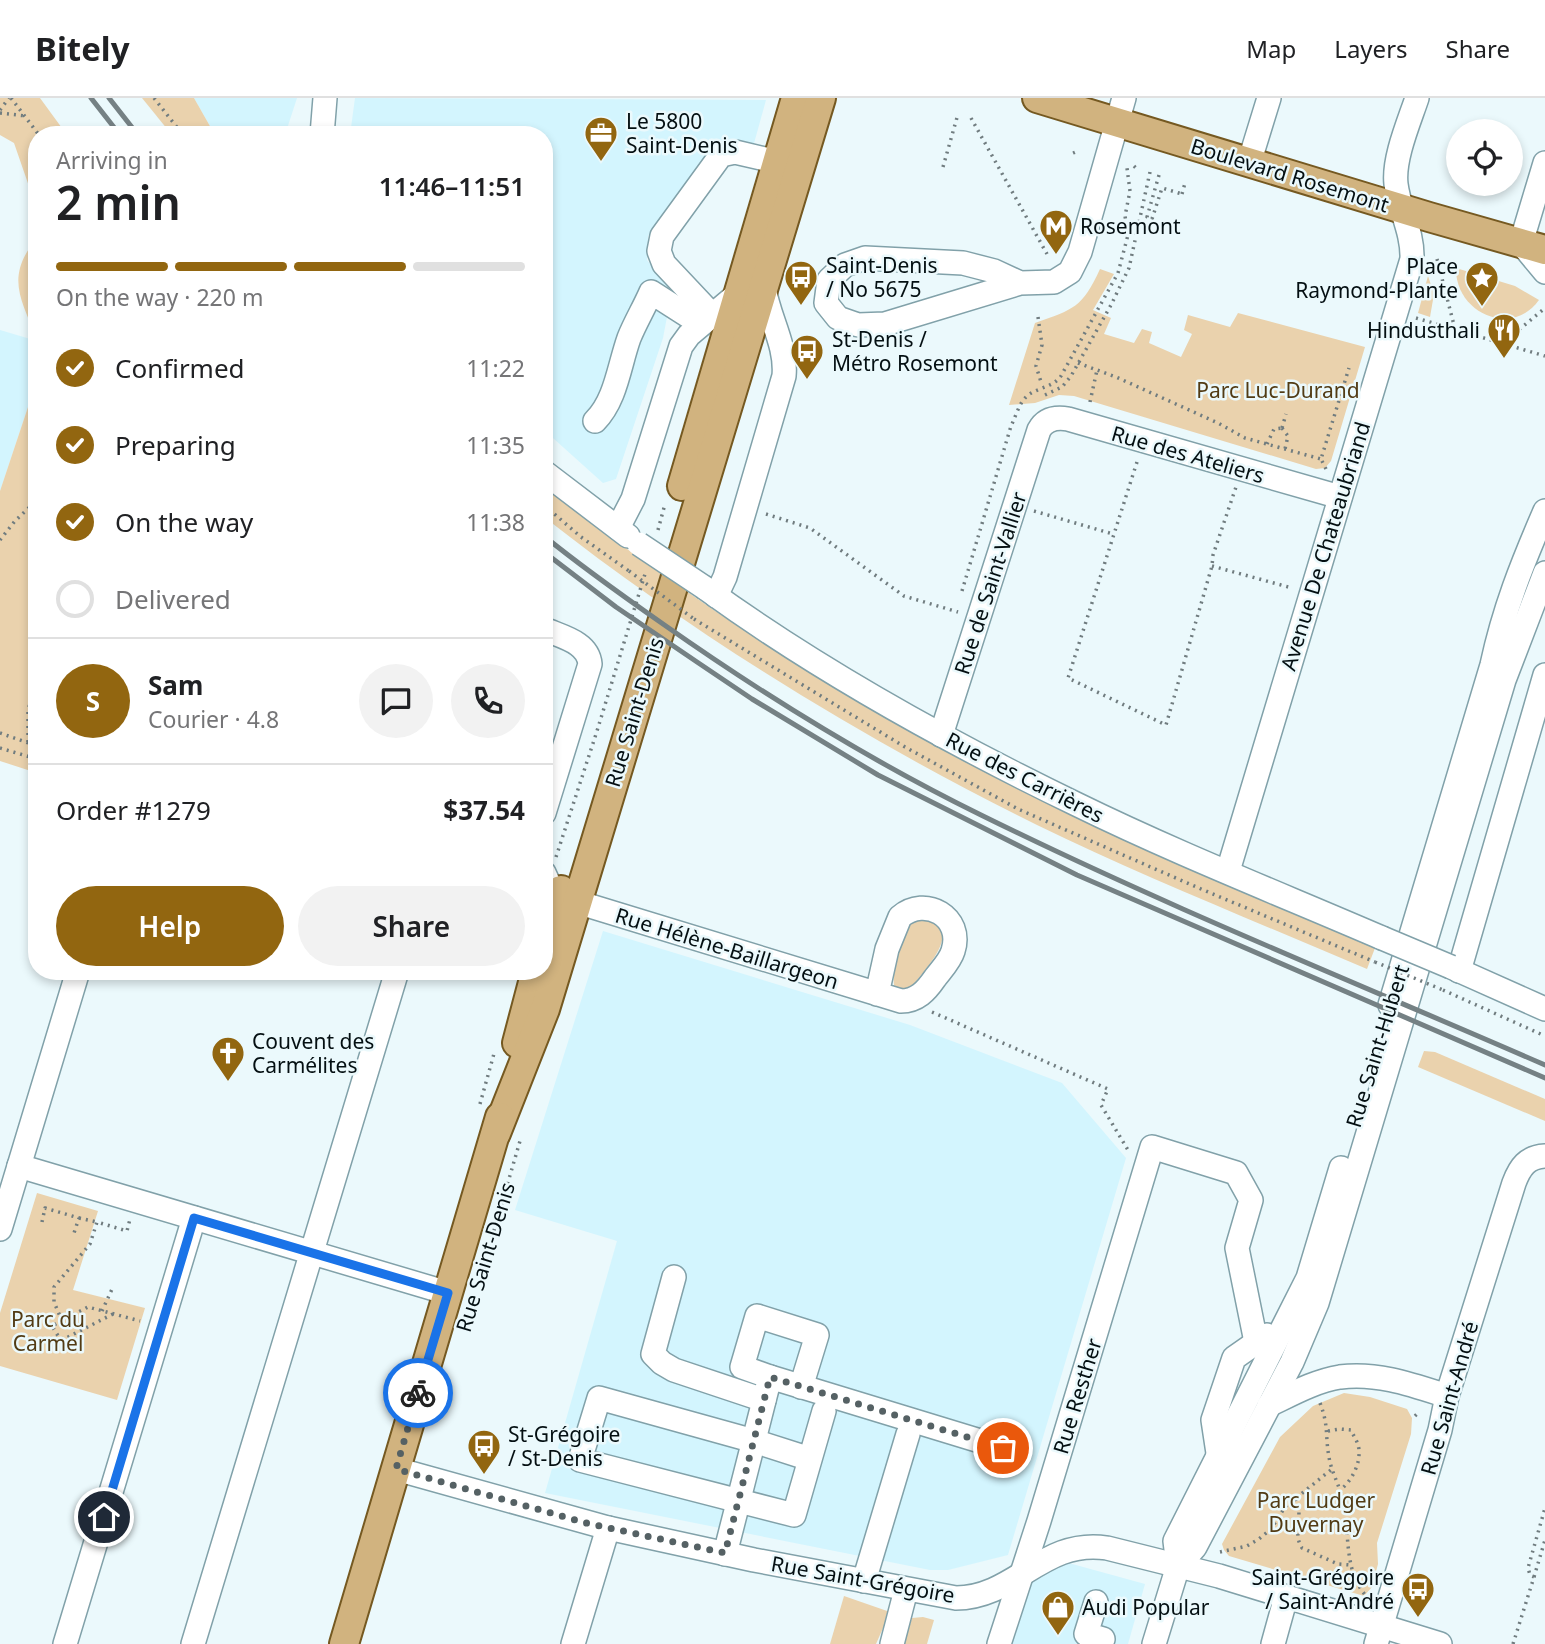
<!DOCTYPE html>
<meta charset="utf-8">
<style>
body{margin:0;font-family:"Noto Sans",sans-serif;background:#f2f2f2;color:#202124;height:100vh;display:flex;flex-direction:column;font-size:26px;white-space:nowrap}
*{box-sizing:border-box;margin:0}
p{font-size:23px;color:#757577}
.icon{flex:none;width:38px;height:38px;fill:none;stroke:currentColor;stroke-width:2;stroke-linecap:round;stroke-linejoin:round}
.map{position:relative;flex:1;overflow:hidden}
.details{position:absolute;left:28px;top:28px;width:525px;height:854px;display:flex;flex-direction:column;background:#fff;border-radius:28px;box-shadow:0 4px 10px #0003}
.details>*{flex:none}
.fabs{position:absolute;left:1446px;top:21px;display:grid;gap:14px}
.fabs a{display:grid;place-items:center;width:77px;height:77px;border-radius:50%;background:#fff;box-shadow:0 4px 10px #0003;font-size:35px}
.pin{position:absolute;display:grid;place-items:center;width:60px;height:60px;color:#fff;margin:-30px;border:4px solid #fff;border-radius:50%;box-shadow:0 2px 7px #0007}
.courier{position:absolute;display:grid;place-items:center;width:70px;height:70px;margin:-35px;border:5px solid #1a73e8;border-radius:50%;background:#fff;color:#222;box-shadow:0 2px 9px #0007}
.head em{font-style:normal;font-weight:600}
.head div{display:flex;flex-direction:column-reverse}
.head{display:flex;align-items:center;justify-content:space-between;height:119px;padding:0 28px}
h1{font-size:46px;font-weight:600;line-height:52px}
.bar{display:grid;grid-template-columns:repeat(4,1fr);gap:10px 7px;align-content:center;height:84px;padding:0 28px}
.bar i{height:9px;border-radius:5px;background:#e0e0e0}
.bar .selected{background:#926610}
.bar p{grid-column:span 4}
.line{display:flex;align-items:center;gap:18px;padding:0 28px;border-top:2px solid #e0e0e0}
.line div{flex:1}
.round{display:grid;place-items:center;flex:none;width:74px;height:74px;border-radius:37px;background:#f2f2f2}
ol{padding:0 28px;list-style:none}
li{display:flex;align-items:center;gap:21px;height:77px}
li p{margin-inline-start:auto}
li .icon{padding:7px;border-radius:50%;background:#926610;color:#fff;stroke-width:4}
li:last-child{color:#757577}
li i{width:38px;height:38px;border:4px solid #e0e0e0;border-radius:50%}
.primary-button{display:flex;gap:14px;margin-top:auto;padding:14px 28px}
.primary-button a{flex:1;height:80px;border-radius:42px;background:#926610;color:#fff;font-size:28px;font-weight:600;line-height:80px;text-align:center}
.primary-button a+a{background:#f2f2f2;color:#202124}
header{display:flex;align-items:center;gap:42px;box-sizing:border-box;height:98px;padding:0 35px;background:#fff;border-bottom:2px solid #e0e0e0}
header strong{font-size:33px}
nav{display:flex;gap:38px;margin-inline-start:auto;font-size:24px}
.map>svg:first-child{display:block}
.built{fill:#d3f5fe}
.green{fill:#ead2ad}
.lines{fill:none;stroke-linecap:round;stroke-linejoin:round}
.minor-casing{stroke:#81a1a9;stroke-width:26}
.major-casing{stroke:#755921;stroke-width:32}
.path{stroke:#707c7f;stroke-width:3.5;stroke-dasharray:2 5;stroke-linecap:butt}
.minor{stroke:#fff;stroke-width:23}
.major{stroke:#d1b37f;stroke-width:28}
.rail{stroke:#758184;stroke-width:5}
.minor-bridge-casing{stroke:#81a1a9;stroke-width:26;stroke-linecap:butt}
.path-bridge{stroke:#707c7f;stroke-width:3.5;stroke-dasharray:2 5;stroke-linecap:butt}
.minor-bridge{stroke:#fff;stroke-width:23}
.done{stroke:#556164;stroke-width:7;stroke-dasharray:0 12.6}
.route{stroke:#1a73e8;stroke-width:9}
.labels{text-anchor:middle;dominant-baseline:central;stroke-width:5;stroke-linejoin:round;paint-order:stroke}
.poi-label{font-size:21px;fill:#040f12;stroke:#ebf9fc;text-anchor:start}
.street-label{font-size:21px;fill:#040f12;stroke:#ebf9fc}
.park-label{font-size:21px;fill:#523b14;stroke:#ebf9fc}
</style>
<header>
<strong>Bitely</strong>
<nav><a>Map</a><a>Layers</a><a>Share</a></nav>
</header>
<div class="map">
<svg width="1545" height="1546" viewBox="0 0 1545 1546">
<rect width="100%" height="100%" fill="#ebf9fc"/>
<g class="built">
<path d="M 194,0 L 297,0 L 285,37 L 215,37 Z"/>
<path d="M 355,0 L 766,2 L 753,49 L 727,42 L 648,138 L 647,162 L 672,193 L 663,240 L 616,381 L 603,385 L 544,332 L 544,37 L 350,37 Z"/>
<path d="M 0,232 L 37,243 L 37,282 L 0,393 Z"/>
<path d="M 603,833 L 910,927 L 1062,985 L 1126,1060 L 1008,1457 L 948,1472 L 930,1472 L 545,1395 L 617,1143 L 515,1112 Z"/>
<path d="M 1065,1464 L 1145,1486 L 1128,1546 L 1003,1546 L 1021,1487 Z"/>
</g>
<g class="green">
<path d="M 0,0 L 40,0 L 67,37 L 37,37 L 37,242 C 21,200 5,180 36,141 L 32,97 L 14,45 L 0,37 Z"/>
<path d="M 142,0 L 194,0 L 215,37 L 172,37 Z"/>
<path d="M 1456,170 L 1515,188 L 1539,202 C 1512,240 1455,215 1456,170 Z"/>
<path d="M 1100,171 L 1114,176 L 1093,212 L 1111,220 L 1104,236 L 1134,245 L 1142,231 L 1152,234 L 1149,245 L 1181,259 L 1192,236 L 1184,232 L 1188,217 L 1230,229 L 1238,215 L 1365,249 L 1331,363 L 1325,370 L 1316,371 L 1074,298 L 1059,297 L 1035,305 L 1009,307 L 1035,225 C 1074,211 1082,210 1100,171 Z"/>
<path d="M 1428,178 L 1434,196 L 1430,219 L 1418,215 Z"/>
<path d="M 37,282 L 37,675 L 0,663 L 0,393 Z"/>
<path d="M 544,388 C 672,489 812,581 956,658 C 988,676 1022,691 1056,707 C 1161,758 1267,805 1375,850 L 1367,871 C 1257,824 1144,779 1037,727 C 863,641 697,539 544,419 Z"/>
<path d="M 920,820 C 969,828 925,871 911,890 L 904,893 L 895,890 C 890,880 901,833 910,825 C 913,823 917,822 920,820 Z"/>
<path d="M 1424,953 L 1435,954 L 1545,1001 L 1545,1023 L 1418,969 Z"/>
<path d="M 37,1095 L 98,1113 L 73,1192 L 145,1210 L 117,1302 L 0,1268 L 0,1215 Z"/>
<path d="M 1344,1295 L 1370,1299 L 1407,1311 L 1412,1320 L 1411,1336 L 1377,1445 L 1378,1466 L 1372,1489 L 1364,1498 L 1229,1458 L 1224,1452 L 1222,1446 L 1280,1339 L 1313,1308 Z"/>
<path d="M 844,1498 L 890,1514 L 876,1546 L 830,1546 Z"/>
<path d="M 923,1519 L 934,1522 L 927,1546 L 904,1546 L 912,1520 Z"/>
</g>
<g class="lines">
<defs>
<g id="minor">
<path d="M 322,37 L 325,0"/>
<path d="M 1249,65 L 1269,0"/>
<path d="M 1545,65 L 1521,145 L 1545,174"/>
<path d="M 1020,185 L 994,173 L 963,165 L 865,160 L 845,167 L 829,182 L 826,205 L 838,220 L 858,227 L 885,226 L 1020,185 L 1054,184 L 1070,174 L 1080,154 L 1124,0"/>
<path d="M 712,217 L 664,166 L 659,153 L 662,138 L 721,57 L 735,54 L 778,64"/>
<path d="M 595,323 C 616,302 619,268 629,240 C 635,225 644,210 651,194 L 701,226"/>
<path d="M 544,374 L 628,438"/>
<path d="M 618,430 L 633,401 L 681,248 L 689,237 L 740,194"/>
<path d="M 705,490 C 821,574 948,644 1076,706 C 1176,755 1280,796 1382,840"/>
<path d="M 716,498 L 725,479 L 784,278 C 787,247 768,219 764,189"/>
<path d="M 544,531 C 562,539 588,544 590,566 L 544,715"/>
<path d="M 941,637 L 1039,332 C 1045,321 1056,319 1068,321 L 1340,399"/>
<path d="M 1228,773 L 1412,161 C 1413,134 1399,111 1396,86 C 1393,61 1409,24 1417,0"/>
<path d="M 544,775 L 554,797 L 555,812"/>
<path d="M 577,804 L 901,903 C 917,903 926,893 935,880 C 941,872 950,863 953,853 C 964,819 925,797 900,819 L 887,851 L 877,896"/>
<path d="M 1451,869 L 1545,911"/>
<path d="M 1459,873 L 1545,577"/>
<path d="M 1390,907 L 1492,567 C 1504,511 1522,466 1545,413"/>
<path d="M 19,1068 L 448,1195"/>
<path d="M 0,1131 L 78,873"/>
<path d="M 674,1179 L 653,1256 L 662,1265 L 674,1272 L 764,1302"/>
<path d="M 770,1279 L 742,1269 L 757,1218 L 817,1237 L 801,1289"/>
<path d="M 1269,1307 C 1292,1296 1315,1283 1340,1279 C 1377,1274 1413,1287 1447,1298"/>
<path d="M 1218,1355 L 1213,1322 L 1234,1260 L 1267,1237"/>
<path d="M 810,1361 L 754,1343 L 599,1300 L 580,1362 L 794,1417 L 824,1313"/>
<path d="M 396,1371 L 608,1430 L 754,1462 L 956,1500 C 1015,1500 1043,1440 1107,1450 L 1219,1478 L 1440,1546"/>
<path d="M 725,1456 L 770,1279 L 1003,1350"/>
<path d="M 1178,1468 L 1175,1443 L 1308,1180 L 1341,1070"/>
<path d="M 864,1483 L 908,1336"/>
<path d="M 1096,1504 L 1086,1536 L 1103,1541 L 1101,1546"/>
<path d="M 65,1546 L 194,1120"/>
<path d="M 193,1546 L 397,873"/>
<path d="M 573,1546 L 608,1430"/>
<path d="M 892,1546 L 906,1492"/>
<path d="M 999,1546 L 1039,1423 L 1152,1049 L 1236,1075 L 1251,1102 L 1237,1150 L 1256,1244"/>
<path d="M 1154,1546 L 1178,1468 L 1195,1449 L 1292,1264 L 1317,1205 L 1504,582 L 1545,475"/>
<path d="M 1273,1546 L 1286,1499"/>
<path d="M 1376,1546 L 1440,1332 L 1447,1298 L 1514,1085 C 1520,1069 1527,1059 1545,1058"/>
</g>
<g id="major">
<path d="M 1037,0 L 1429,119 L 1545,152"/>
<path d="M 682,388 L 796,0"/>
<path d="M 544,847 L 561,792"/>
<path d="M 517,945 L 536,873"/>
<path d="M 496,1035 L 545,911 L 821,0"/>
<path d="M 344,1546 L 500,1019"/>
</g>
</defs>
<use href="#minor" class="minor-casing"/>
<use href="#major" class="major-casing"/>
<g class="path">
<path d="M 11,0 L 39,37"/>
<path d="M 154,0 L 183,37"/>
<path d="M 0,12 L 9,0"/>
<path d="M 0,15 L 26,18"/>
<path d="M 971,20 L 1047,156"/>
<path d="M 1073,55 L 1078,53"/>
<path d="M 1134,68 L 1136,70"/>
<path d="M 943,69 L 958,16"/>
<path d="M 1159,77 L 1147,119 L 1152,121 L 1162,90 L 1182,96 L 1181,98"/>
<path d="M 1182,96 L 1185,85"/>
<path d="M 1437,161 L 1455,231"/>
<path d="M 1038,219 L 1042,247 L 1036,268 L 1041,284"/>
<path d="M 1416,220 L 1545,258"/>
<path d="M 1503,245 L 1545,210"/>
<path d="M 1078,265 L 1116,279 L 1218,325 L 1245,340 L 1321,361"/>
<path d="M 1045,297 L 1062,289 L 1071,278 L 1111,207 L 1129,170 L 1150,74"/>
<path d="M 1090,304 L 1097,272"/>
<path d="M 1282,330 L 1288,338 L 1285,351"/>
<path d="M 1282,330 L 1286,316"/>
<path d="M 1267,346 L 1274,331 L 1282,330"/>
<path d="M 1137,364 L 1068,580 L 1166,627 L 1212,468 L 1213,457 L 1236,389"/>
<path d="M 1326,371 L 1321,361 L 1349,270"/>
<path d="M 544,407 L 581,439 L 629,473"/>
<path d="M 1034,413 L 1113,436"/>
<path d="M 766,416 L 810,430 L 904,498 L 958,514"/>
<path d="M 658,432 L 665,406"/>
<path d="M 0,442 L 15,423 L 37,402"/>
<path d="M 1212,468 L 1292,490"/>
<path d="M 962,493 L 1011,328 C 1016,318 1019,305 1027,298 C 1038,289 1052,290 1061,278 L 1118,175 L 1128,137 L 1125,118 L 1130,93 L 1127,70"/>
<path d="M 694,521 L 905,649 L 1018,711 L 1201,791 L 1375,864"/>
<path d="M 0,635 L 37,648"/>
<path d="M 28,644 L 28,614 L 37,571"/>
<path d="M 0,650 L 37,661"/>
<path d="M 556,759 L 597,633 L 645,476"/>
<path d="M 1443,892 L 1545,938"/>
<path d="M 932,914 L 1108,991 L 1101,1007 L 1128,1052"/>
<path d="M 480,1006 L 495,952"/>
<path d="M 79,1120 L 97,1124"/>
<path d="M 42,1124 L 45,1110 L 79,1120 L 74,1135"/>
<path d="M 488,1153 L 520,1043"/>
<path d="M 102,1213 L 113,1189"/>
<path d="M 113,1216 L 66,1240 L 60,1241 L 52,1228 L 88,1209 L 140,1223"/>
<path d="M 62,1223 L 54,1204 L 54,1189 L 90,1146 L 97,1124 L 127,1133 L 130,1121"/>
<path d="M 1320,1305 C 1329,1328 1325,1338 1329,1359 C 1331,1373 1339,1386 1342,1400 C 1351,1433 1342,1472 1367,1499"/>
<path d="M 1415,1318 L 1417,1316"/>
<path d="M 1328,1333 L 1340,1331 L 1351,1332 C 1354,1339 1359,1345 1359,1353 C 1360,1367 1351,1384 1340,1392"/>
<path d="M 1296,1401 C 1304,1417 1292,1435 1302,1450 L 1338,1466 L 1350,1467"/>
<path d="M 1220,1454 L 1247,1448 L 1259,1441 L 1271,1431 L 1285,1409 L 1332,1371"/>
<path d="M 1534,1479 L 1545,1442"/>
<path d="M 1513,1546 L 1534,1479 L 1530,1477 L 1528,1470 L 1545,1410"/>
</g>
<use href="#minor" class="minor"/>
<use href="#major" class="major"/>
<g class="rail">
<path d="M 91,0 L 120,37"/>
<path d="M 109,0 L 138,37"/>
<path d="M 544,438 C 582,469 623,498 663,526 C 764,597 871,663 981,717 C 1165,808 1357,885 1545,967"/>
<path d="M 544,454 L 616,509 L 697,564 L 752,601 L 878,677 L 1077,777 L 1545,980"/>
</g>
<defs>
<g id="minor-bridge">
<path d="M 639,446 L 705,490"/>
<path d="M 1382,840 L 1451,869"/>
</g>
</defs>
<use href="#minor-bridge" class="minor-bridge-casing"/>
<g class="path-bridge">
<path d="M 629,473 L 694,521"/>
<path d="M 1375,864 L 1443,892"/>
</g>
<use href="#minor-bridge" class="minor-bridge"/>
</g>
<g class="lines">
<path class="done" d="M 418,1295 L 396,1371 L 586,1425 L 725,1455 L 770,1279 L 1003,1350"/>
<path class="route" d="M 104,1419 L 194,1120 L 448,1195 L 418,1295"/>
</g>
<defs>
<symbol id="office-pin" viewBox="-11 -11 22 30"><path d="M0 17L-7.5 6A9.5 9.5 0 1 1 7.5 6Z" fill="#926610" stroke="#ebf9fc"/><path d="M-6-3h4V-5.5h4V-3h4V5H-6ZM-1-4.5V-3h2v-1.5ZM-6 0V1H6V0Z" fill="#fff"/></symbol>
<symbol id="metro-pin" viewBox="-11 -11 22 30"><path d="M0 17L-7.5 6A9.5 9.5 0 1 1 7.5 6Z" fill="#926610" stroke="#ebf9fc"/><path d="M-5.5 5V-5H-3L0 0L3-5H5.5V5H3V-.5L0 4L-3-.5V5Z" fill="#fff"/></symbol>
<symbol id="bus-pin" viewBox="-11 -11 22 30"><path d="M0 17L-7.5 6A9.5 9.5 0 1 1 7.5 6Z" fill="#926610" stroke="#ebf9fc"/><path d="M-5-6H5V4H4V6H2V4H-2V6H-4V4H-5ZM-3.5-4V0h7V-4ZM-3.5 1.2v1.5H-2V1.2ZM2 1.2v1.5H3.5V1.2Z" fill="#fff"/></symbol>
<symbol id="sight-pin" viewBox="-11 -11 22 30"><path d="M0 17L-7.5 6A9.5 9.5 0 1 1 7.5 6Z" fill="#926610" stroke="#ebf9fc"/><path d="M0-6L1.8-2.2L6-1.7L2.9 1.2L3.7 5.4L0 3.3L-3.7 5.4L-2.9 1.2L-6-1.7L-1.8-2.2Z" fill="#fff"/></symbol>
<symbol id="restaurant-pin" viewBox="-11 -11 22 30"><path d="M0 17L-7.5 6A9.5 9.5 0 1 1 7.5 6Z" fill="#926610" stroke="#ebf9fc"/><path d="M-5-6h1v4h1v-4h1v4h1v-4h1v5L-1.5 .5V6h-2V.5L-5-1ZM5-6V6H3V1.5H1.5Q1.5-4 5-6Z" fill="#fff"/></symbol>
<symbol id="church-pin" viewBox="-11 -11 22 30"><path d="M0 17L-7.5 6A9.5 9.5 0 1 1 7.5 6Z" fill="#926610" stroke="#ebf9fc"/><path d="M-1.2-6h2.4v3.5h3.3v2.4h-3.3V6h-2.4V-.1h-3.3v-2.4h3.3Z" fill="#fff"/></symbol>
<symbol id="shop-pin" viewBox="-11 -11 22 30"><path d="M0 17L-7.5 6A9.5 9.5 0 1 1 7.5 6Z" fill="#926610" stroke="#ebf9fc"/><path d="M-5-2.5h2.3a2.7 3.5 0 0 1 5.4 0H5L5.5 6h-11ZM-1.5-2.5h3a1.5 2.3 0 0 0-3 0Z" fill="#fff"/></symbol>
</defs>
<g fill-rule="evenodd">
<use href="#office-pin" x="582" y="16" width="38" height="52"/>
<use href="#metro-pin" x="1037" y="109" width="38" height="52"/>
<use href="#bus-pin" x="782" y="160" width="38" height="52"/>
<use href="#sight-pin" x="1463" y="161" width="38" height="52"/>
<use href="#restaurant-pin" x="1485" y="213" width="38" height="52"/>
<use href="#bus-pin" x="788" y="234" width="38" height="52"/>
<use href="#church-pin" x="209" y="936" width="38" height="52"/>
<use href="#bus-pin" x="465" y="1329" width="38" height="52"/>
<use href="#bus-pin" x="1399" y="1472" width="38" height="52"/>
<use href="#shop-pin" x="1039" y="1490" width="38" height="52"/>
</g>
<g class="labels">
<g class="poi-label">
<text x="626" y="23">Le 5800<tspan x="626" dy="24">Saint-Denis</tspan></text>
<text x="1080" y="128">Rosemont</text>
<text x="826" y="167">Saint-Denis<tspan x="826" dy="24">/ No 5675</tspan></text>
<text x="1458" y="168" text-anchor="end">Place<tspan x="1458" dy="24">Raymond-Plante</tspan></text>
<text x="1480" y="232" text-anchor="end">Hindusthali</text>
<text x="832" y="241">St-Denis /<tspan x="832" dy="24">Métro Rosemont</tspan></text>
<text x="252" y="943">Couvent des<tspan x="252" dy="24">Carmélites</tspan></text>
<text x="508" y="1336">St-Grégoire<tspan x="508" dy="24">/ St-Denis</tspan></text>
<text x="1394" y="1479" text-anchor="end">Saint-Grégoire<tspan x="1394" dy="24">/ Saint-André</tspan></text>
<text x="1082" y="1509">Audi Popular</text>
</g>
<g class="street-label">
<text transform="translate(1290 77) rotate(17)">Boulevard Rosemont</text>
<text transform="translate(1188 356) rotate(16)">Rue des Ateliers</text>
<text transform="translate(1325 448) rotate(-73)">Avenue De Chateaubriand</text>
<text transform="translate(990 485) rotate(-72)">Rue de Saint-Vallier</text>
<text transform="translate(634 614) rotate(-73)">Rue Saint-Denis</text>
<text transform="translate(1025 679) rotate(27)">Rue des Carrières</text>
<text transform="translate(727 850) rotate(17)">Rue Hélène-Baillargeon</text>
<text transform="translate(1377 948) rotate(-73)">Rue Saint-Hubert</text>
<text transform="translate(485 1159) rotate(-73)">Rue Saint-Denis</text>
<text transform="translate(1077 1298) rotate(-73)">Rue Resther</text>
<text transform="translate(1449 1300) rotate(-74)">Rue Saint-André</text>
<text transform="translate(863 1481) rotate(10)">Rue Saint-Grégoire</text>
</g>
<g class="park-label">
<text x="1278" y="292">Parc Luc-Durand</text>
<text x="48" y="1221">Parc du<tspan x="48" dy="24">Carmel</tspan></text>
<text x="1316" y="1402">Parc Ludger<tspan x="1316" dy="24">Duvernay</tspan></text>
</g>
</g>
</svg>
<div class="fabs">
<a><svg class="icon" aria-label="locate" viewBox="0 0 24 24"><circle cx="12" cy="12" r="6"/><path d="M12 2v4M12 18v4M2 12h4M18 12h4"/></svg></a>
</div>
<div class="pin" style="left:1003px;top:1350px;background:#ea580c"><svg class="icon" aria-label="bag" viewBox="0 0 24 24"><path d="M5 8h14l-1 12H6zM9 8a3 3 0 0 1 6 0"/></svg></div>
<div class="pin" style="left:104px;top:1419px;background:#1f2937"><svg class="icon" aria-label="home" viewBox="0 0 24 24"><path d="M3 11l9-7 9 7M6 9v11h12V9"/></svg></div>
<div class="courier" style="left:418px;top:1295px"><svg class="icon" aria-label="bike" viewBox="0 0 24 24"><circle cx="6" cy="16" r="4"/><circle cx="18" cy="16" r="4"/><path d="M6 16l4-8h5l3 8M10 8l3 8H6M13 5h3"/></svg></div>
<section class="details">
<div class="head"><div><h1>2 min</h1><p>Arriving in</p></div><em>11:46–11:51</em></div>
<div class="bar"><i class="selected"></i><i class="selected"></i><i class="selected"></i><i></i><p>On the way · 220 m</p></div>
<ol>
<li><svg class="icon" aria-label="check" viewBox="0 0 24 24"><path d="M5 12l5 5 9-10"/></svg>Confirmed<p>11:22</p></li>
<li><svg class="icon" aria-label="check" viewBox="0 0 24 24"><path d="M5 12l5 5 9-10"/></svg>Preparing<p>11:35</p></li>
<li><svg class="icon" aria-label="check" viewBox="0 0 24 24"><path d="M5 12l5 5 9-10"/></svg>On the way<p>11:38</p></li>
<li><i></i>Delivered</li>
</ol>
<div class="line" style="height:126px"><b class="round" style="background:#926610;color:#fff">S</b><div><b>Sam</b><p>Courier · 4.8</p></div><a class="round"><svg class="icon" aria-label="chat" viewBox="0 0 24 24"><path d="M4 5h16v11H9l-5 4z"/></svg></a><a class="round"><svg class="icon" aria-label="phone" viewBox="0 0 24 24"><path d="M5 4h4l2 5-3 2q2 4 5 5l2-3 5 2v4C11 20 4 13 5 4z"/></svg></a></div>
<div class="line" style="height:91px"><div>Order #1279</div><b>$37.54</b></div>
<div class="primary-button"><a>Help</a><a>Share</a></div>
</section>
</div>
